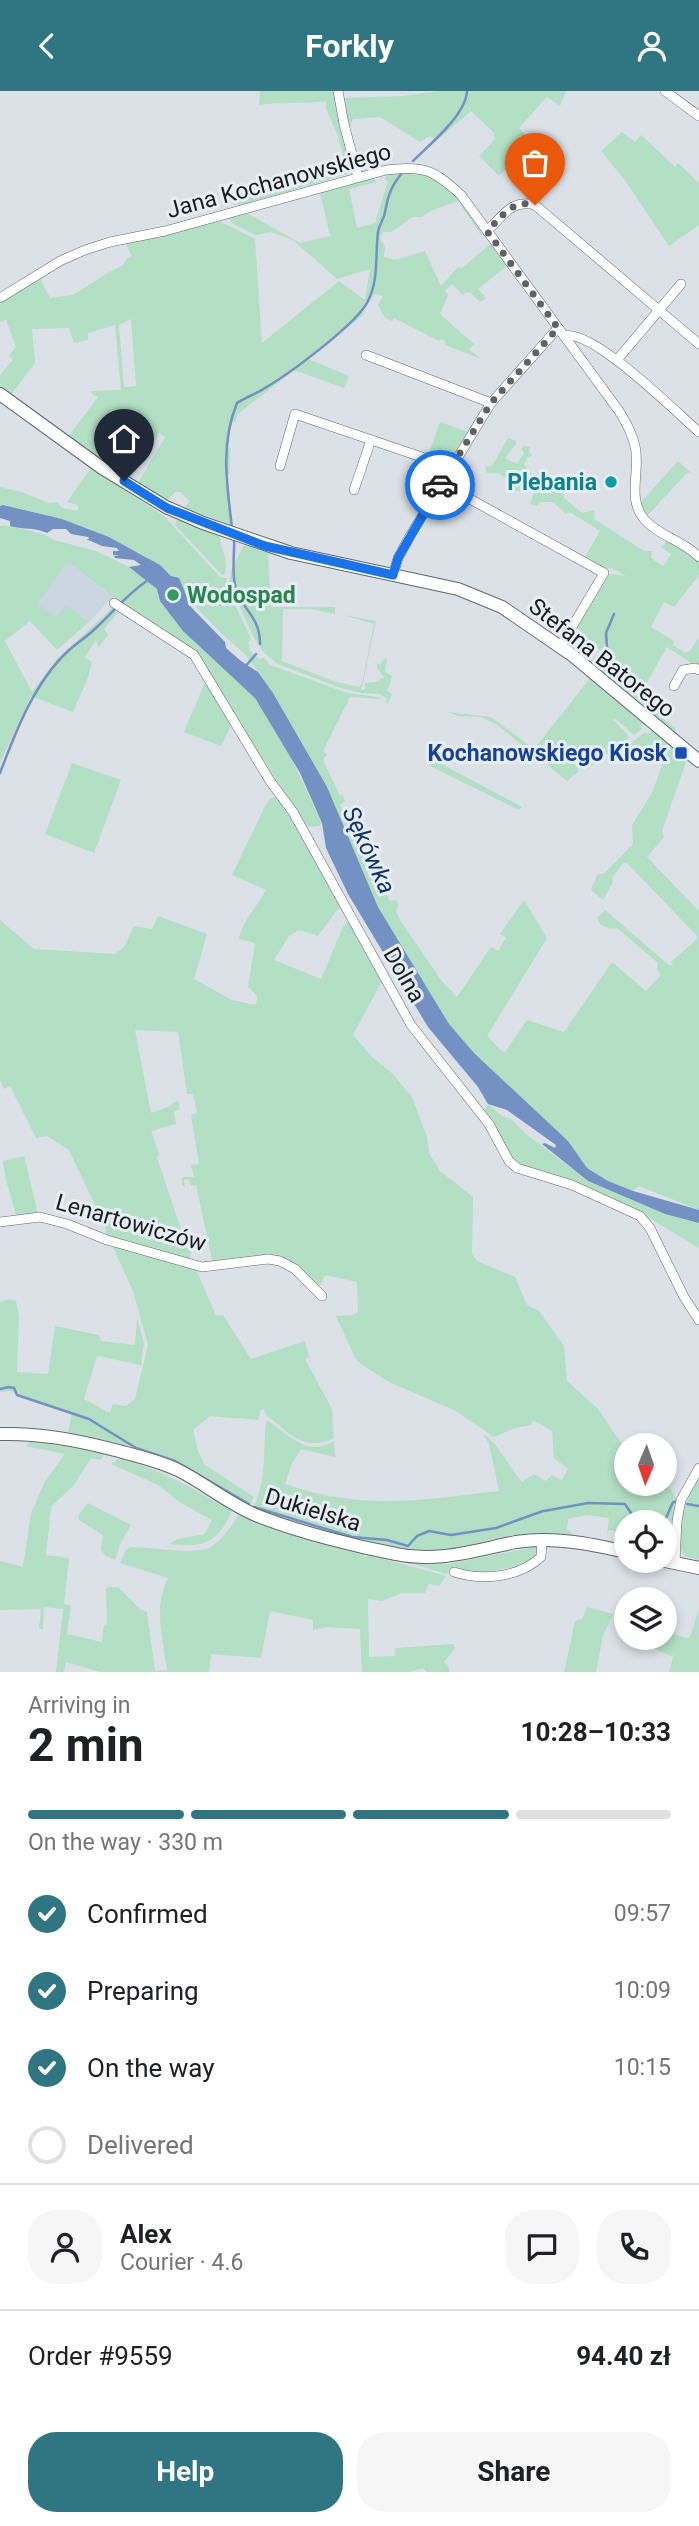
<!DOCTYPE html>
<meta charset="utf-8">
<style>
body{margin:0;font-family:Roboto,sans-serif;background:#f6f6f6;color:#202124;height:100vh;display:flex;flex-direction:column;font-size:26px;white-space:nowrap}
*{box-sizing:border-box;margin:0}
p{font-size:23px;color:#757577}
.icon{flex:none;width:38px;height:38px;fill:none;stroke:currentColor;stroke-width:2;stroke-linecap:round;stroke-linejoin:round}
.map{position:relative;height:1581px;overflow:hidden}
.panel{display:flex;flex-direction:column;background:#fff;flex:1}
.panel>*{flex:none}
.needle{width:46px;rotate:182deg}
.buttons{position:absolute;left:614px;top:1342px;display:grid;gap:14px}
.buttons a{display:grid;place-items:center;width:63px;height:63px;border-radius:50%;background:#fff;box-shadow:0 4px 10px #0003;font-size:35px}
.pin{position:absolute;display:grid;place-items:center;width:60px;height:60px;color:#fff;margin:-72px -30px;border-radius:50% 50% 50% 0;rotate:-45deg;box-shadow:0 0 7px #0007}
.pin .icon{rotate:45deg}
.courier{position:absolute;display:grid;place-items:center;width:70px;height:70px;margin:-35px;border:5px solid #1a73e8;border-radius:50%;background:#fff;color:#222;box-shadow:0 2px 9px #0007}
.overview em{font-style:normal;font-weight:700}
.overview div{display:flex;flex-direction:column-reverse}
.overview{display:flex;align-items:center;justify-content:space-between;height:119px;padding:0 28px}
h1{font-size:46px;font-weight:700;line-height:52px}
.bar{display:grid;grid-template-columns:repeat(4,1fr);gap:10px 7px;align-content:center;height:84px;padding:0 28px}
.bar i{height:9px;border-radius:5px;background:#e0e0e0}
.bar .on{background:#307682}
.bar p{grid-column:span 4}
.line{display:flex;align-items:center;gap:18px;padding:0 28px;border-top:2px solid #e0e0e0}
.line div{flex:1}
.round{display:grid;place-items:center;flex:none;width:74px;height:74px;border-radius:28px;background:#f6f6f6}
ol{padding:0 28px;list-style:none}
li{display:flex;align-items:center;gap:21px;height:77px}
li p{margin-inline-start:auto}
li .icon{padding:7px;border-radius:50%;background:#307682;color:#fff;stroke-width:4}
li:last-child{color:#757577}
li i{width:38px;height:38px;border:4px solid #e0e0e0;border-radius:50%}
.button{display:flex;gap:14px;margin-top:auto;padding:14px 28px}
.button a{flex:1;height:80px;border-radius:28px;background:#307682;color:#fff;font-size:28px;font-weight:700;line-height:80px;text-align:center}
.button a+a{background:#f6f6f6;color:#202124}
header{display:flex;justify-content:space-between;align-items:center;height:91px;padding:0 28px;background:#307682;color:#fff;font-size:32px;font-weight:700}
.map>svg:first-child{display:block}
.built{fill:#cbd6e2}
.green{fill:#b3dfc5;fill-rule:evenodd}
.water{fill:#7391c3}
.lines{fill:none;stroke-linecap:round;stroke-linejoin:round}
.stream{stroke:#7391c3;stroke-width:2.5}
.street-casing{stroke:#62676c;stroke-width:10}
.secondary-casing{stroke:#62676c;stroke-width:14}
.street{stroke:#fff;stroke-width:9}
.secondary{stroke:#fff;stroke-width:12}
.done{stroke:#5e6165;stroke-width:7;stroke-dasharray:0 12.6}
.route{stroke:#1a73e8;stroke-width:9}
.culture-dot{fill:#0f9aa8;stroke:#e8eef5;stroke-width:2.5}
.leisure-dot{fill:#2e9e5b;stroke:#e8eef5;stroke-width:2.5}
.transit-dot{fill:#1a4fb4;stroke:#e8eef5;stroke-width:2.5}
.labels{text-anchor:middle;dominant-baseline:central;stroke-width:6;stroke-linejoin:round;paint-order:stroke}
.street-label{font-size:23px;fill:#1a1c1f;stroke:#e8eef5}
.culture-label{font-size:23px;font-weight:bold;fill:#0d838f;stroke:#e8eef5;text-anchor:end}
.leisure-label{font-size:23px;font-weight:bold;fill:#27864d;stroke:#e8eef5;text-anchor:start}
.transit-label{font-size:23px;font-weight:bold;fill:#164399;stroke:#e8eef5;text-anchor:end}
.water-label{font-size:24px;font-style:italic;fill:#0d326e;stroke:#e8eef5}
</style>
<header><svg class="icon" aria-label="back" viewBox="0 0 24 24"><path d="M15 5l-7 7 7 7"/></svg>Forkly<svg class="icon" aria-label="person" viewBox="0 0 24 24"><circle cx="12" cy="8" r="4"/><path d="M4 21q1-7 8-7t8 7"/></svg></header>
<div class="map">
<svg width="699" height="1581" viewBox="0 0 699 1581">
<rect width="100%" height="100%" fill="#dbe1e7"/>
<path class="built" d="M 68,471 L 112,506 L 89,531 L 66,514 L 56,526 L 37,512 Z"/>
<g class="green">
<path d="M 260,0 L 336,0 L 354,81 L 238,115 L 235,101 L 346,75 L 338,45 L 326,18 L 326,10 C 304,13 282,11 259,14 Z"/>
<path d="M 440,0 L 566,0 L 560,15 L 547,6 L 519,37 L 534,52 L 499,85 L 479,65 L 495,48 L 494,42 L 471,20 L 437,49 L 430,45 L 420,51 L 380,26 L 353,28 L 350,37 L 348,37 L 343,12 L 344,7 L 403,5 Z"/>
<path d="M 622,41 L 635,51 L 641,44 L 671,72 L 675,76 L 678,72 L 699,92 L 699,134 L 669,155 L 624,88 L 601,60 Z"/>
<path d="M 413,80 C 451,91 463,111 483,143 L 481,144 L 458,110 L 430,120 L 422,126 L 413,126 L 391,141 L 383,141 L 380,147 L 385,156 L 384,166 L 395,169 L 425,160 L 441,195 L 458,176 L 462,177 L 488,155 L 492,154 L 507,175 L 478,198 L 486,207 L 480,211 L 471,202 L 466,201 L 463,204 L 452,193 L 445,200 L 448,204 L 440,223 L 474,253 L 469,258 L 481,268 L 445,254 L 446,251 L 441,248 L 439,250 L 394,227 L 392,230 L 385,227 L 378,214 L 383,205 L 374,203 L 370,210 L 365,210 L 364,223 L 308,268 L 349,285 L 344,297 L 294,279 L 238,323 L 235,331 L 232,330 L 228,357 L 230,358 L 229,383 L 225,384 L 231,434 L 184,417 L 190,410 L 180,401 L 175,401 L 164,413 L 138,392 L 165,346 L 159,342 L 129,390 L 68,346 L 98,306 L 92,303 L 91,300 L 121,299 L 115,234 L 88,242 L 88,249 L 74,252 L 69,237 L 32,238 L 35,272 L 9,306 L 0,298 L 0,284 L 13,269 L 9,265 L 16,256 L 6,229 L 0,231 L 0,211 L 40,187 L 50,207 L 73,204 L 106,183 L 123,174 L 127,167 L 132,166 L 125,151 L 217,129 L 255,148 L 262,252 L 339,190 L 365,209 L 370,178 L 337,188 L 293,149 L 271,141 L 256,144 L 233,133 L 228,127 L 245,121 L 300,152 L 330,145 L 320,101 L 373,87 L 377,91 L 349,98 L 357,137 L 375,132 L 388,90 L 385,89 L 386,84 L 394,81 ZM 131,228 L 136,295 L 124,296 L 119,234 Z"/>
<path d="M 478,323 L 480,324 L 450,372 L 428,365 L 440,331 L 468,341 Z"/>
<path d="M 508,347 L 516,350 L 516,353 L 505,367 L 517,373 L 524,362 L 522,359 L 523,354 L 530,356 L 529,361 L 532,364 L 527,367 L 524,373 L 530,382 L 545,386 L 569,387 L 571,392 L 547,392 L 545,398 L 562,402 L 564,407 L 582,422 L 595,419 L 594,428 L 644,460 L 652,460 L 651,467 L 663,475 L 671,463 L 662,457 L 667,448 L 691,462 L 699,471 L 699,484 L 674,516 L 664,511 L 651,536 L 674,550 L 673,554 L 685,562 L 690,560 L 699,546 L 699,577 L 667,556 L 638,607 L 676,638 L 673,643 L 590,571 L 601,560 L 577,537 L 610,483 L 626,485 L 612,477 L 602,478 L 584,468 L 600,440 L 570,421 L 566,423 L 553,411 L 540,411 L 537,415 L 530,413 L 534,402 L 526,399 L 513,400 L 507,395 L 507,388 L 498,382 L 487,382 L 485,376 L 492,375 Z"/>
<path d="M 678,370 L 690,381 L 685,384 L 647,425 L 642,419 L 641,411 Z"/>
<path d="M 91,377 L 164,425 L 220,486 L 226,487 L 229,501 L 251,548 L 248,551 L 250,560 L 259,568 L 264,567 L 270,574 L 347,602 L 378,606 L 382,608 L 350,606 L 323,660 L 327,663 L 323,669 L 340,705 L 342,703 L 345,710 L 340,714 L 390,810 L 397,809 L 398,814 L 396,820 L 400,829 L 441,889 L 457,906 L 491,856 L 498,860 L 506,847 L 500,843 L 524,809 L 547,847 L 487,945 L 502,960 L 505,961 L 527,929 L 564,941 L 612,871 L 646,900 L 661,884 L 657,879 L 658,872 L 617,837 L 610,838 L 600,833 L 597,827 L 605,819 L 670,875 L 673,873 L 671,871 L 697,848 L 697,845 L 627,772 L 623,772 L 612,787 L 613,791 L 603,809 L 591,799 L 597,784 L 605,782 L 633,753 L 632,734 L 652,702 L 665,666 L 662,661 C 642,656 637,652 620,665 L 619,662 L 645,641 L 647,643 L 652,640 L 687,668 L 662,740 L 664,746 L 647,766 L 699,820 L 699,1119 L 639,1095 L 633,1100 L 608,1090 L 587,1077 L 567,1050 L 474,962 L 449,933 L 378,816 L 327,697 L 273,602 L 245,563 L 224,545 L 193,513 L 174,486 L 143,464 L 109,446 L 62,428 L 4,414 L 0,415 L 0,396 L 22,401 L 49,412 L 57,411 L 62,417 L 78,420 L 78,414 L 67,411 Z"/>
<path d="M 177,428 L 220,443 C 220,458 229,468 225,483 L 222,484 L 175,434 Z"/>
<path d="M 0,435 L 10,435 L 43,443 L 54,449 L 96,460 L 129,476 L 157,498 L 160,510 L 194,551 L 237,588 L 255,607 L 290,665 L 322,732 L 319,735 L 306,736 L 196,563 L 122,516 L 108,502 L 68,471 L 38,512 L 56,526 L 66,514 L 89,531 L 57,559 L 30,530 L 5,550 L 32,601 L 56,569 L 113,516 L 119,520 L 104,538 L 108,544 L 99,556 L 96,549 L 85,566 L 92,571 L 88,586 L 73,621 L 31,605 L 0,672 Z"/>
<path d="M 245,452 L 319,474 L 268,463 L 271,516 L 335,516 L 335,523 L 311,518 L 283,518 L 282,570 L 336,591 L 359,596 L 362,592 L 374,533 L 344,524 L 376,530 L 362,596 L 360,599 L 365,599 L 365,592 L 376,591 L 384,586 L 377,577 L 377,573 L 381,573 L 385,567 L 387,568 L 385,581 L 392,585 L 389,596 L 386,599 L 392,603 L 387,614 L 386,607 L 380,603 L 360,602 L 338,596 L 278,573 L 264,562 L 253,545 L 229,492 L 232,477 Z"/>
<path d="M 591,586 L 644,632 L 640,636 L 642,638 L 634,644 L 616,628 L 613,629 L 630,646 L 587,678 L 583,673 L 587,666 L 583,664 L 580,668 L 578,666 L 573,670 L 579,680 L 567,690 L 496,633 L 481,626 L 458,625 L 448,621 L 491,626 L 534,658 Z"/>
<path d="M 206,589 L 232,632 L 221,655 L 184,641 Z"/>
<path d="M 434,669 L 522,716 L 519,719 L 430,675 Z"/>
<path d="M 72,672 L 121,689 L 94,762 L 45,743 Z"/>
<path d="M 278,705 L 344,819 L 338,818 L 318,845 L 299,839 L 289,845 L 274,869 L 321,888 L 343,836 L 349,828 L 383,888 L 353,944 L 371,965 L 393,983 L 412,1006 L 427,1046 L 429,1062 L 440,1080 L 473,1106 L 472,1163 L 477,1170 L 515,1186 L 527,1214 L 539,1220 L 564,1255 L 567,1290 L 598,1318 L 626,1359 L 626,1393 L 665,1393 L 665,1389 L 678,1410 L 674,1463 L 665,1461 L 665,1432 L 626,1432 L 626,1457 L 615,1453 L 618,1444 L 616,1440 L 609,1439 L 607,1444 L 609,1427 L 587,1424 L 568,1428 L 567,1438 L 573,1444 C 556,1443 538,1442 521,1445 C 511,1446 502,1450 493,1448 L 483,1453 L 429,1462 L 401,1459 L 317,1439 L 253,1418 C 267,1389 263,1361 266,1331 L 268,1330 C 290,1344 307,1367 334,1350 L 335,1366 L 301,1358 L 292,1372 L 285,1393 C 362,1420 422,1409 499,1400 L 489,1353 L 483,1343 C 501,1354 508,1376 522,1391 L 534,1383 L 546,1390 L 551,1384 L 562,1389 L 568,1378 L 554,1367 L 552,1340 L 533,1329 L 531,1334 L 515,1337 L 494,1346 L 456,1320 L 389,1291 L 361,1273 L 355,1267 L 336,1225 L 352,1224 L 358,1221 L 357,1191 L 325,1184 L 320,1195 L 287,1172 L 213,1173 L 196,1094 L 191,1095 L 189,1088 L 184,1089 L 185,1096 L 182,1094 L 182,1086 L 194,1086 L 191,1074 L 199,1073 L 191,1024 L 197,1022 L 193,1003 L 187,1003 L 178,941 L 135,939 L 151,1022 L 168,1016 L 178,1009 L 180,1018 L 174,1020 L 176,1033 L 151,1040 L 159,1063 L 157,1067 L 184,1147 L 191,1161 L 189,1170 L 108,1147 L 104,1133 L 69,1059 L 47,1045 L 36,1047 L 10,995 L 4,998 L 0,989 L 0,829 L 34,858 L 115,863 L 124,856 L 134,835 L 152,838 L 158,825 L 207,843 L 194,888 L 232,909 L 255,914 C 261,905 254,902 248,896 L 255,852 L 239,848 C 242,830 257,816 266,799 L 232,784 L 266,713 L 270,708 Z"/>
<path d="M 488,1013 L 502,1025 L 511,1028 L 526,1043 L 588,1090 L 665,1123 L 699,1132 L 699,1157 L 634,1118 L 523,1077 L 514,1071 L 484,1020 Z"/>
<path d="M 24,1065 L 38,1123 L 17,1127 L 6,1089 L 3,1070 Z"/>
<path d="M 112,1154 L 196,1178 L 216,1225 L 223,1224 L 251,1268 L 305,1250 L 309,1266 L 305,1268 L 332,1318 L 334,1347 C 303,1362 289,1341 265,1323 L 264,1318 L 261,1319 L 258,1329 L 210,1325 L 193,1339 L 198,1360 L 205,1374 L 254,1406 L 249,1415 L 175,1370 L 136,1357 L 68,1341 L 72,1322 L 20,1306 L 12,1300 L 0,1301 L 0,1211 L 9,1208 L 16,1210 L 19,1225 L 17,1281 L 48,1283 L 55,1235 L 99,1244 L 101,1250 L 135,1254 L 137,1227 L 144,1252 L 141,1274 L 97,1265 L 84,1308 L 110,1322 L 113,1313 L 126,1315 L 135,1308 L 148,1254 L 133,1200 Z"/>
<path d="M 30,1351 L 65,1355 L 104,1363 L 101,1369 L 91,1367 L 74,1394 L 51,1416 L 46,1464 L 69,1467 L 64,1513 L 71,1515 L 67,1543 L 102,1551 L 104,1534 L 107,1533 L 106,1496 L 118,1496 L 140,1518 L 147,1521 L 155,1580 L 167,1579 C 163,1547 153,1517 168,1487 L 120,1472 L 126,1459 L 131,1456 C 152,1456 192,1464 209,1457 C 218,1453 234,1433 238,1424 L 276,1439 L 313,1449 L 316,1452 L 318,1450 L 362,1462 L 365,1466 L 369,1464 L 446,1485 L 439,1495 L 429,1493 L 425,1502 L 402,1502 L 382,1510 L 368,1508 L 369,1566 L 395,1565 L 395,1557 L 453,1553 L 455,1557 L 444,1571 L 447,1573 L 450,1581 L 427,1581 L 423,1577 L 409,1581 L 362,1581 L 360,1538 L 327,1536 L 313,1539 L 313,1529 L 270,1520 L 261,1567 L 211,1563 L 209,1581 L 100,1581 L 66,1571 L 64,1581 L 56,1581 L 63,1518 L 44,1516 L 43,1538 L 39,1538 L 41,1518 L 0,1519 L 0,1470 L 23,1476 L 31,1423 L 44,1392 L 65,1363 L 26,1355 Z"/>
<path d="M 120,1367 C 161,1379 195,1398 232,1420 C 217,1453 203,1457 169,1453 L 178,1448 L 205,1443 L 212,1429 L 181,1412 L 158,1394 L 111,1373 Z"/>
<path d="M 699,1387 L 699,1469 L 685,1465 C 671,1443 687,1407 699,1387 Z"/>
<path d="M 88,1412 L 131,1434 L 120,1453 L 115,1469 L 106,1465 L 101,1459 L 103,1444 L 79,1429 L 78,1425 Z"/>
<path d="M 534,1456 L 538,1459 L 536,1466 C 508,1481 481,1484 449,1478 L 447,1483 L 400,1469 L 430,1473 L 448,1473 Z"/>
<path d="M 587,1516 L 613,1523 L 603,1545 L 596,1581 L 564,1581 L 575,1530 L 582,1528 Z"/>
<path d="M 699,1518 L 699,1581 L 669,1581 L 673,1566 L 630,1547 L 665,1547 L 665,1540 L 689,1548 Z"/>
</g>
<path class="water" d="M 3,414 L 62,428 L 109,446 L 160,474 L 171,485 L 179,487 L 191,516 L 225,551 L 226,557 L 241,570 L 258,581 L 273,602 L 327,696 L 378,816 L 449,933 L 474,962 L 568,1050 L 587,1077 L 608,1090 L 633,1100 L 699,1119 L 699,1132 L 665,1123 L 588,1090 L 542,1053 L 545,1052 L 555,1057 L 556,1054 L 507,1019 L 488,1013 L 478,996 L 428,936 L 348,803 L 326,757 L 322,732 L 300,682 L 255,607 L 183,540 L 160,510 L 157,498 L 129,476 L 141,474 L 134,469 L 115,467 L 114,465 L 120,464 L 113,464 L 113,460 L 119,460 L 117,457 L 102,455 L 86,448 L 89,448 L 88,446 L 71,443 L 66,438 L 53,438 L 47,442 C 35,436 25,439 10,435 L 10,430 L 0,427 L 0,415 Z"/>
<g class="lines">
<g class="stream">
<path d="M 413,70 C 430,53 466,24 467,0"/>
<path d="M 232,437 C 227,394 220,353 237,312 C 246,306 256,303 265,297 C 289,283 357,233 368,210 C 379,188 375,165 378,141 C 379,134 384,128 385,121 C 388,105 391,95 402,82"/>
<path d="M 234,448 C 235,463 231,483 236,498 C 243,520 260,525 260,553"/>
<path d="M 244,577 L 256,563"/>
<path d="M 609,584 L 606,542 L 614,523"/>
<path d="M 0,682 C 16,640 34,592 68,560 C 77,552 88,545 97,536 C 116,518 125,505 148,489"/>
<path d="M 0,1298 L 9,1296 L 14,1297 L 17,1304 L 89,1328 L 136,1357 L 175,1370 L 249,1413"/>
<path d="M 687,1413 L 699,1415"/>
<path d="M 254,1416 L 352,1446 L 387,1449 L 408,1455 L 417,1445 L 429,1440 L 451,1444 L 496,1437 L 543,1420"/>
<path d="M 544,1420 L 588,1412 L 625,1413 L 635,1428 L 646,1432"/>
<path d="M 658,1432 L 666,1427 L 673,1411 L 676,1411"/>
</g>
<defs>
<g id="street">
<path d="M 338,0 L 344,33 L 358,86"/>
<path d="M 665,0 L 699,25"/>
<path d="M 487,140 C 503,125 511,108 535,114 L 699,253"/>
<path d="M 0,207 L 60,170 L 85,159 L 110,151 L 165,140 L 386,79 C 424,74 434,79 461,104 L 619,320 C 626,331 632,342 635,355 C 641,380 626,408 645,429 C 659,445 684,450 699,466"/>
<path d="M 564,245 C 591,236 677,322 699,341"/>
<path d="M 366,264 L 491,312"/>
<path d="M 617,269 L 681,193"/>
<path d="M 280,375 L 295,323 L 451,376"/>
<path d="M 441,392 L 604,482 L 560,556"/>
<path d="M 354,399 L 371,349"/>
<path d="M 393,484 L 398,467 L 410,445 L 491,312 L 558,237"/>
<path d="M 114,512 L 194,564 L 270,690 L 293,721 L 411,934 L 489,1033 L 509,1070 L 517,1077 L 572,1094 L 640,1125 L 650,1137 L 684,1206 L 699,1229"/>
<path d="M 674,595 L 683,579 L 695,577 L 699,579"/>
<path d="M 0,1131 L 40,1126 L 67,1133 L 107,1149 L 202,1176 L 268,1168 L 280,1170 L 295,1178 L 322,1205"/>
<path d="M 675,1472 L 677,1430 L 681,1409 L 699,1377"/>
<path d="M 454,1481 C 482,1490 518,1487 541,1466 L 542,1449"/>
</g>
<g id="secondary">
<path d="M 0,303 L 102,377 L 166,416 L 203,432 L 291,462 L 458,498 L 502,516 L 572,564 L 699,670"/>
<path d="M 0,1343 C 40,1342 76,1349 115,1359 C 137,1365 160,1370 180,1380 C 207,1394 230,1414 258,1425 C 299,1441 354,1455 396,1463 C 438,1472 476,1459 516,1451 C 553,1445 591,1453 626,1461"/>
<path d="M 665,1470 L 699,1477"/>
</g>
</defs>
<use href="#street" class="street-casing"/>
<use href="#secondary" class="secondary-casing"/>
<use href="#street" class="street"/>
<use href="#secondary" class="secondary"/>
</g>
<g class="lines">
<path class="done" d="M 440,394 L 491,312 L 558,237 L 487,140 C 503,125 512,108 535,114"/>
<path class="route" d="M 124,390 L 167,417 L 265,455 L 393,484 L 398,467 L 440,394"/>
</g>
<circle class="culture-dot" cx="611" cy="391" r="7"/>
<circle class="leisure-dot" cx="173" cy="504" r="7"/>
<rect class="transit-dot" x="674" y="655" width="14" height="14" rx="3.5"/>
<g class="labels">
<g class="street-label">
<text transform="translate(279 90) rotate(-15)">Jana Kochanowskiego</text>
<text transform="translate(602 567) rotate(38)">Stefana Batorego</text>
<text transform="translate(404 884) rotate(60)">Dolna</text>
<text transform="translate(131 1132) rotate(16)">Lenartowiczów</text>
<text transform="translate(313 1419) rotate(17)">Dukielska</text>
</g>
<g class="culture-label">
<text x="597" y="391">Plebania</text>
</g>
<g class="leisure-label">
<text x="187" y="504">Wodospad</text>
</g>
<g class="transit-label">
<text x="667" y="662">Kochanowskiego Kiosk</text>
</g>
<g class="water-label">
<text transform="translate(369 759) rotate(65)">Sękówka</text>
</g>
</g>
</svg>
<div class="buttons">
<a><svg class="needle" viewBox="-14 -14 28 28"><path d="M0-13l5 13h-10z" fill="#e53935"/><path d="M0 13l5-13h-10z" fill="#757577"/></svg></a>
<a><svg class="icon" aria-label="locate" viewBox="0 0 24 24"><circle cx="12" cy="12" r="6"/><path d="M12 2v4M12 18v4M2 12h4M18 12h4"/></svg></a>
<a><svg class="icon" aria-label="layers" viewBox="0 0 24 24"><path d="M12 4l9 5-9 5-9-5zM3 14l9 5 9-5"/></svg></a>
</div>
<div class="pin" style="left:535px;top:114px;background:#ea580c"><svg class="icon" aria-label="bag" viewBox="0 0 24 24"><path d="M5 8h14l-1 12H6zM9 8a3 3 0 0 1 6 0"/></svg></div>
<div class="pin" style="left:124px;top:390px;background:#1f2937"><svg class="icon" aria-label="home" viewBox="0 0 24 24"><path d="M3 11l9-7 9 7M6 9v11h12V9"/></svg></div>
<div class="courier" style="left:440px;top:394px"><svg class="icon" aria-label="car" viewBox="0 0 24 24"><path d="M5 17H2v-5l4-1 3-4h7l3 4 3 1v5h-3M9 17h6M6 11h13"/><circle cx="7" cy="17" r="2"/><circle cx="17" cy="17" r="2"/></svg></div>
</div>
<section class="panel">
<div class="overview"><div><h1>2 min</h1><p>Arriving in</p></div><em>10:28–10:33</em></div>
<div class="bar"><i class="on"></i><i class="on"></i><i class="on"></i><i></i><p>On the way · 330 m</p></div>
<ol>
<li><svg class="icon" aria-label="check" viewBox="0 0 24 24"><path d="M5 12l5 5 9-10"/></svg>Confirmed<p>09:57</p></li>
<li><svg class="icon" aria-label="check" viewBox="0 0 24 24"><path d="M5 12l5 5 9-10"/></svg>Preparing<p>10:09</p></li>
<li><svg class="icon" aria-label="check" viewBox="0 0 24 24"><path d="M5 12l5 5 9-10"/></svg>On the way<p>10:15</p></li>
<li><i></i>Delivered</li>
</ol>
<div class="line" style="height:126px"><a class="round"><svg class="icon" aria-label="person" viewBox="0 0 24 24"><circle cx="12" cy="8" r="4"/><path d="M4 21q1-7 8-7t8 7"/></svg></a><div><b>Alex</b><p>Courier · 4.6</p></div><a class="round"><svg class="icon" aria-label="chat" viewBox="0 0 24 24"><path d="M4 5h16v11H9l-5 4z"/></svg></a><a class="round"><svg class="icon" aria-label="phone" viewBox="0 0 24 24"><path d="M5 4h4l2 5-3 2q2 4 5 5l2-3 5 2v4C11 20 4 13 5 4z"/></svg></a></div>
<div class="line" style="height:91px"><div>Order #9559</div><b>94.40 zł</b></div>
<div class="button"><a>Help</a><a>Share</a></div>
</section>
